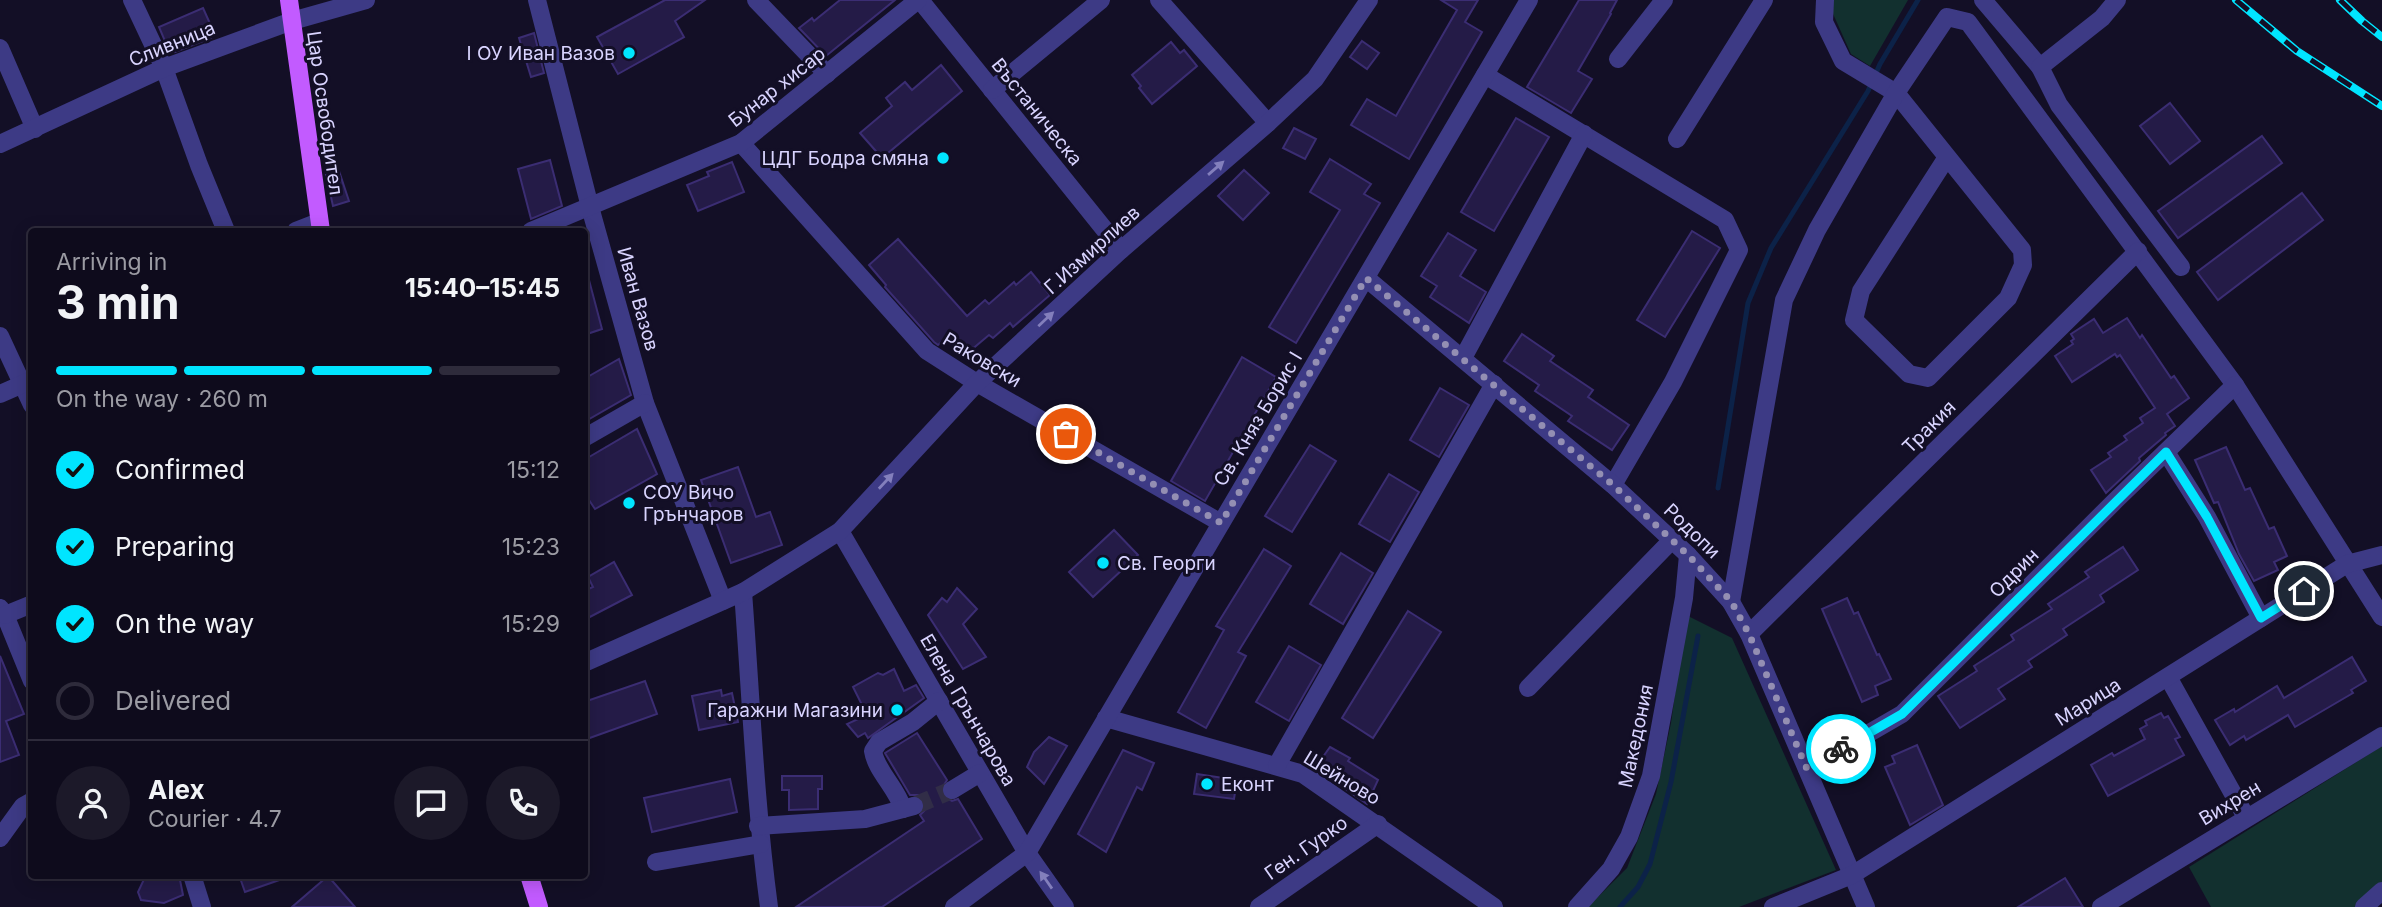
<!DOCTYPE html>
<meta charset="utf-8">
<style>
body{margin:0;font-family:Inter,sans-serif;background:#1c1929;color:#f1f3f6;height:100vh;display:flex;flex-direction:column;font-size:26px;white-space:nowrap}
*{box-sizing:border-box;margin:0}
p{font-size:23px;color:#9b9ba3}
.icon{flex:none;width:38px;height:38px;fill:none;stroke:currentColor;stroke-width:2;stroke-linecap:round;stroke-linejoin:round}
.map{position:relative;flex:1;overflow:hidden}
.sheet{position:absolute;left:28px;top:228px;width:560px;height:651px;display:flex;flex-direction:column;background:#0e0b1c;border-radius:7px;box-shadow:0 4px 18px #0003,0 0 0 2px #2e2b3b}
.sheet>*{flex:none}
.pin{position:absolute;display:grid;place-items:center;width:60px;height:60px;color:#fff;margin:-30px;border:4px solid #fff;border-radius:50%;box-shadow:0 2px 7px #0007}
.courier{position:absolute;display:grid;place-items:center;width:70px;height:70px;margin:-35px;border:5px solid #00e5ff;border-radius:50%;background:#fff;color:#222;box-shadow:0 2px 9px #0007}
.summary em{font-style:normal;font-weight:700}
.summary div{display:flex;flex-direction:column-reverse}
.summary{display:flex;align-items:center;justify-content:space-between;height:119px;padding:0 28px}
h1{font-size:46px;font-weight:700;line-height:52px}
.bar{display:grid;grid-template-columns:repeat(4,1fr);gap:10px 7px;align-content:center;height:84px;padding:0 28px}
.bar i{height:9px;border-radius:5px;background:#2e2b3b}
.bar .current{background:#00e5ff}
.bar p{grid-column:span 4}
.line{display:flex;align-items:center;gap:18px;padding:0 28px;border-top:2px solid #2e2b3b}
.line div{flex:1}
.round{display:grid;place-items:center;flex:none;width:74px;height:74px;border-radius:37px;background:#1c1929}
ol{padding:0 28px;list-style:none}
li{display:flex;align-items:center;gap:21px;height:77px}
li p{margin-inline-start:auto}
li .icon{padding:7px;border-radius:50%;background:#00e5ff;color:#111;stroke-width:4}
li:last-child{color:#9b9ba3}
li i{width:38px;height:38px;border:4px solid #2e2b3b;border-radius:50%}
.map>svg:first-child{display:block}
.green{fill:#12302f}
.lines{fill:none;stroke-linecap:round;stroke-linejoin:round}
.stream{stroke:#0c2248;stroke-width:5}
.building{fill:#241b47;stroke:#3b2d73;stroke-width:2}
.minor-tunnel{stroke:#312d47;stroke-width:18;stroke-dasharray:18 9;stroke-linecap:butt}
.minor{stroke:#3d3a85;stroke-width:18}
.major{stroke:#c25bff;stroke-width:18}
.rail-casing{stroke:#00e5ff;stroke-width:8}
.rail{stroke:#130f26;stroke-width:5;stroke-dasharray:16;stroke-linecap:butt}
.oneway{fill:#837fbc}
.done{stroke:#948fb3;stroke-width:7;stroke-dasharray:0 12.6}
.route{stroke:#00e5ff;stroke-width:9}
.poi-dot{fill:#00e5ff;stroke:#130f26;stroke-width:2.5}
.labels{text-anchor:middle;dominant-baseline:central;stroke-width:6;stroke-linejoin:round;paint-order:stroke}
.street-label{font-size:19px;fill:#d9d4ff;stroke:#130f26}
.poi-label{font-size:19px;fill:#d9d4ff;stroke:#130f26;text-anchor:end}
</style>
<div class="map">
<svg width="2382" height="907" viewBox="0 0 2382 907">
<rect width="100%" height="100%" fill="#130f26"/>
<g class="green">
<path d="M 1832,0 L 1908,0 L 1870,66 L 1851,54 L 1830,7 Z"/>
<path d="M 1686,615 L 1732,638 L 1836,870 L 1739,907 L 1588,907 L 1627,868 L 1656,794 L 1671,723 Z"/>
<path d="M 2382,746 L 2382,883 L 2356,907 L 2211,907 L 2189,867 Z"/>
</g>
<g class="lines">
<g class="stream">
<path d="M 1718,488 L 1748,303 L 1771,248 L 1868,91 L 1880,64 L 1918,0"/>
<path d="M 1620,907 L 1638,887 L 1650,864 L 1671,782 L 1698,636"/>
</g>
</g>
<g class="building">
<path d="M 665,0 L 705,0 L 675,21 L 684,37 L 618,74 L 597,37 Z"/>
<path d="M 840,0 L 895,0 L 826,56 L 799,28 L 812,18 L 814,21 Z"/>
<path d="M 1441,0 L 1478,0 L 1465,22 L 1482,32 L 1409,159 L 1351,125 L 1367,99 L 1396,116 L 1457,10 Z"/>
<path d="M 1579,0 L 1617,0 L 1610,13 L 1611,14 L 1578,71 L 1592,79 L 1571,113 L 1527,87 Z"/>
<path d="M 203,8 L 212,28 L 208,30 L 211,38 L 175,52 L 171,44 L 167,46 L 159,27 Z"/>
<path d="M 534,33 L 544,73 L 531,77 L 519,38 Z"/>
<path d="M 1362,41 L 1379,53 L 1367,69 L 1350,57 Z"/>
<path d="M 1171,42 L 1180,53 L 1184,50 L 1197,66 L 1152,104 L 1139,88 L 1141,86 L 1132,75 Z"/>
<path d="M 941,65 L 962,91 L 882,158 L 860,133 L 892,106 L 886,98 L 905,82 L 912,90 Z"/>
<path d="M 2170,103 L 2200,141 L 2170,164 L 2140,126 Z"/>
<path d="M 1516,118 L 1549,137 L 1494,231 L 1461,212 Z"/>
<path d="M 1294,128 L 1316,139 L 1305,159 L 1283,148 Z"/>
<path d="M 2262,136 L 2282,163 L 2178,238 L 2158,211 Z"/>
<path d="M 1330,159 L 1371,184 L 1364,194 L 1380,203 L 1296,343 L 1269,327 L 1340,210 L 1310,192 Z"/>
<path d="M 550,160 L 562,206 L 531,219 L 518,169 Z"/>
<path d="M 732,162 L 744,192 L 698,211 L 687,185 L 709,176 L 707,172 Z"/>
<path d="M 1244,170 L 1269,193 L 1243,220 L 1218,196 Z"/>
<path d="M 339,171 L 349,201 L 333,206 L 326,175 Z"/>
<path d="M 2302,193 L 2323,220 L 2218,300 L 2197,272 Z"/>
<path d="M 1692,231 L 1720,248 L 1665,337 L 1637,320 Z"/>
<path d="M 1448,233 L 1476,250 L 1460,276 L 1486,292 L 1469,323 L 1430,297 L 1437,286 L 1421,276 Z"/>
<path d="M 898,239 L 967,316 L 985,300 L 989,304 L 1014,282 L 1016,285 L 1031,272 L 1050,295 L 1013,327 L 1010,323 L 993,338 L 989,335 L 964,356 L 948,337 L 938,345 L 934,342 L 885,287 L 886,285 L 869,265 Z"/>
<path d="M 589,280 L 602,329 L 584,335 L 584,281 Z"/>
<path d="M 2127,318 L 2140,338 L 2142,335 L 2171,378 L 2174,376 L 2189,398 L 2167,414 L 2175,426 L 2165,433 L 2166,435 L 2139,458 L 2140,461 L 2106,493 L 2091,470 L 2111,457 L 2108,453 L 2127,440 L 2124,436 L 2143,423 L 2140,418 L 2155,408 L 2120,355 L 2117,357 L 2115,354 L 2072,382 L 2055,356 L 2073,344 L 2071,341 L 2074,339 L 2071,334 L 2094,319 L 2103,333 Z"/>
<path d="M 1522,334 L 1554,356 L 1550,361 L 1593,390 L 1588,397 L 1629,425 L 1612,450 L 1568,421 L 1572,416 L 1535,391 L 1539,385 L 1504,361 Z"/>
<path d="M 1242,357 L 1276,377 L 1205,501 L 1171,481 Z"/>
<path d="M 619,359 L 631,395 L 584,422 L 584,379 Z"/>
<path d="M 1440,388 L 1469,405 L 1439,457 L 1410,440 Z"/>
<path d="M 637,429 L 657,474 L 595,509 L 589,500 L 584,503 L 584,460 Z"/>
<path d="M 1310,445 L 1336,461 L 1292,532 L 1265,516 Z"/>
<path d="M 2226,447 L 2245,490 L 2250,488 L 2269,529 L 2274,527 L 2287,556 L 2274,562 L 2278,570 L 2254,581 L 2239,554 L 2218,502 L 2214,503 L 2195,460 Z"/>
<path d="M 738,467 L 756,517 L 770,512 L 782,545 L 731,563 L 701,480 Z"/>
<path d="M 1389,474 L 1419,492 L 1390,542 L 1359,524 Z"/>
<path d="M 1114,530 L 1138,555 L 1093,597 L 1069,572 Z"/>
<path d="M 2123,547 L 2138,570 L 2100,595 L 2104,602 L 2063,629 L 2067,635 L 2028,661 L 2032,667 L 1998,689 L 2005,699 L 1960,728 L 1938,696 L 1977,671 L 1974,666 L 2014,640 L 2011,635 L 2052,609 L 2048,604 L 2089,577 L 2085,572 Z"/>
<path d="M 1264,549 L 1291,566 L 1238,652 L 1246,656 L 1206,728 L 1178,712 L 1224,630 L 1216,626 Z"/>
<path d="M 1341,553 L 1373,573 L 1343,624 L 1310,604 Z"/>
<path d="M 614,562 L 632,595 L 584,620 L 584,591 L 593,587 L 588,577 Z"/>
<path d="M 957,588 L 977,609 L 963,624 L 986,657 L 963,669 L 928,615 L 942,598 L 947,602 Z"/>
<path d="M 1847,598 L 1854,614 L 1858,612 L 1877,655 L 1879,654 L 1891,679 L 1875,686 L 1878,695 L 1862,702 L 1822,609 Z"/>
<path d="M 1408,611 L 1441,632 L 1373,738 L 1342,718 Z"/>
<path d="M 1289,646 L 1321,665 L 1289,721 L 1256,702 Z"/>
<path d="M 0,656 L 24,714 L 6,721 L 19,755 L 0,762 Z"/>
<path d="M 2352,657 L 2366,681 L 2351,690 L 2353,693 L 2295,727 L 2288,715 L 2246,740 L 2244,736 L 2230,745 L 2215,720 L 2234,709 L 2235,712 L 2277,686 L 2284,698 Z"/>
<path d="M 894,669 L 904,691 L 916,685 L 924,698 L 868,738 L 865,733 L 858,737 L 847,724 L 867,715 L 853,687 L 878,673 L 883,675 Z"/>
<path d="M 645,681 L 657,714 L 584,740 L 584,702 Z"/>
<path d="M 721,690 L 722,696 L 732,693 L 738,722 L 699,730 L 692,696 Z"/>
<path d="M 2161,713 L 2164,718 L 2168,716 L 2180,737 L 2175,739 L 2184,755 L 2108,796 L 2091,765 L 2112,753 L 2114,756 L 2145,739 L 2140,729 L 2147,725 L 2145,721 Z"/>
<path d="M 917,733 L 947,780 L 941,790 L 943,796 L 952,801 L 958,799 L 982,839 L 882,907 L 796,907 L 924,821 L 920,815 L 925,810 L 925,802 L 918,795 L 910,795 L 885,753 Z"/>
<path d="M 1049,737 L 1067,746 L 1044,784 L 1027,767 L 1034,752 Z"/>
<path d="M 1917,745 L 1943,805 L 1910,825 L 1885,767 L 1895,763 L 1892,756 Z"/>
<path d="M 1330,747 L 1350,758 L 1348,761 L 1378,780 L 1367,804 L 1315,768 Z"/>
<path d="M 1123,750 L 1154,763 L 1142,790 L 1137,787 L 1106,852 L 1078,834 Z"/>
<path d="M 1197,774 L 1237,780 L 1234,799 L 1194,794 Z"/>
<path d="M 782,776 L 822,776 L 822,789 L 818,789 L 818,809 L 789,810 L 789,790 L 782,790 Z"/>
<path d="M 730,779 L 737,812 L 652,832 L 644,798 Z"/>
<path d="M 146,875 L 179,875 L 183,895 L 164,903 L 141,900 L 138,892 Z"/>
<path d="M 239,875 L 288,875 L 288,877 L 245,892 Z"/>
<path d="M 328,876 L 355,907 L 292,907 Z"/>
<path d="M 2065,878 L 2083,907 L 2018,907 Z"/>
</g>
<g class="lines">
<path class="minor-tunnel" d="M 914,806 L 952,790"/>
<g class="minor">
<path d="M 132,0 L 164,68 L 199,165 L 226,231"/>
<path d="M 537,0 L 590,207 L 645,403 L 723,601"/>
<path d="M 756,0 L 827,74"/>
<path d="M 920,0 L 1121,250"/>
<path d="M 1159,0 L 1268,123"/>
<path d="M 1825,0 L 1824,22 L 1843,61 L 1896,93 L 2022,250 L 2023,265 L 2008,298 L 1928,378 L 1909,374 L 1854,320 L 1861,291 L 1947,157"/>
<path d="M 1983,0 L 2040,67"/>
<path d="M 2117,0 L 2102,18 L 2040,67 L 2059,105 L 2181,267"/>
<path d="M 0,48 L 35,129"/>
<path d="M 1618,59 L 1664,0"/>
<path d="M 1485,75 L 1725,220 L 1739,250 L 1673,382 L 1613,485"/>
<path d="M 992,90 L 1101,0"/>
<path d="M 1677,139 L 1764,0"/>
<path d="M 741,143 L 927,351 L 977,383 L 1221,523"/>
<path d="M 0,144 L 164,68 L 292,21 L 366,0"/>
<path d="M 296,231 L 319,222"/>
<path d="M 531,231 L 741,143 L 918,0"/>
<path d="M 1366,278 L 1613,485 L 1688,555 L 1731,602 L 1749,634 L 1866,907"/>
<path d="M 0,336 L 32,405"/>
<path d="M 1463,358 L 1584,134"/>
<path d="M 0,394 L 32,380"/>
<path d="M 584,438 L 645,403"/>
<path d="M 2166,452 L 2207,517 L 2261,618"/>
<path d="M 840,531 L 1027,853 L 1065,907"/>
<path d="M 743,592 C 751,697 755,803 769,907"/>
<path d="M 1731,602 L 1784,300 L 1817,230 L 1896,93 L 1947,17 L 1968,22 L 2235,385 L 2382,617"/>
<path d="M 0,608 L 5,615 L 32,681"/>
<path d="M 5,615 L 32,604"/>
<path d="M 1749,634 L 2138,251"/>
<path d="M 584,663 L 743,592 L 840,531 L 977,383 L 1121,250 L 1268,123 L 1315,79 L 1369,0"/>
<path d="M 2168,677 L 2246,817"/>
<path d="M 1528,688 L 1672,540"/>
<path d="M 1106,718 L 1303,774 L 1494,907"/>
<path d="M 1277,765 L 1494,384"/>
<path d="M 1807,769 L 1902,714 L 2116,500 L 2235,385"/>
<path d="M 952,790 L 980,773"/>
<path d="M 903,809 C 897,788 876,771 873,751 L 879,742 L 913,722 L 939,701"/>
<path d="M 758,826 L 865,819 L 914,806"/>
<path d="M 0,838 L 23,806 L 32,801"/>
<path d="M 656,862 L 761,844"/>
<path d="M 192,875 L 202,907"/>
<path d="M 954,907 L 1027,853 L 1529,0"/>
<path d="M 1259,907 L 1378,824"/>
<path d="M 1577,907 L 1611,869 L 1629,837 L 1651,776 L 1684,598 L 1688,555"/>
<path d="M 1773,907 L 1852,875 L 2347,564 L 2382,555"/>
<path d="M 2101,907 L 2382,736"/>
<path d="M 2364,907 L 2382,891"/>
</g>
<g class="major">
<path d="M 289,0 L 321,231"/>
<path d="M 529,875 L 539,907"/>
</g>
<defs>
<g id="rail">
<path d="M 2236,0 L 2297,51 L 2382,106"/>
<path d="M 2340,0 L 2362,21 L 2382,37"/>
</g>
</defs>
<use href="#rail" class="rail-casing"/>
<use href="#rail" class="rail"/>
</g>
<defs><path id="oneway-solid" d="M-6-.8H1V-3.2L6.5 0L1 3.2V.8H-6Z" transform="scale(1.75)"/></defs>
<g class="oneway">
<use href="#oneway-solid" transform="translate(1216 168) rotate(-41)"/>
<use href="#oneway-solid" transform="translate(1046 319) rotate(-43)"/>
<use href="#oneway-solid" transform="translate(886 481) rotate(-47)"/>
<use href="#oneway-solid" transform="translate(1046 880) rotate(-125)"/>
</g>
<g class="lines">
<path class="done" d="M 1066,434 L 1221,523 L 1366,278 L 1613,485 L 1688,555 L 1731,601 L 1749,634 L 1807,769 L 1841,749"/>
<path class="route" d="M 1841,749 L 1902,714 L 2166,452 L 2207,517 L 2261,618 L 2304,591"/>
</g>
<g class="poi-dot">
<circle cx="629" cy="53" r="7"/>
<circle cx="943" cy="158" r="7"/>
<circle cx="629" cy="503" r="7"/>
<circle cx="1103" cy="563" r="7"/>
<circle cx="897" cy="710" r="7"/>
<circle cx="1207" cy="784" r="7"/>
</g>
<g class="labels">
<g class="street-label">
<text transform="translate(172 44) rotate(-22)">Сливница</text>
<text transform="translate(777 87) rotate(-38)">Бунар хисар</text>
<text transform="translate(1037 112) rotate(51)">Въстаническа</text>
<text transform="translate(325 113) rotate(82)">Цар Освободител</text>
<text transform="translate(1092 250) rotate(-42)">Г.Измирлиев</text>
<text transform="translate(638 299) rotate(74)">Иван Вазов</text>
<text transform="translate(982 360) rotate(31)">Раковски</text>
<text transform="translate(1258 419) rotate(-59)">Св. Княз Борис I</text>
<text transform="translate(1929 427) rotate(-45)">Тракия</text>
<text transform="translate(1692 531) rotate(44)">Родопи</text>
<text transform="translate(2014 573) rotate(-45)">Одрин</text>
<text transform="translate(2088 702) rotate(-32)">Марица</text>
<text transform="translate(968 710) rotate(60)">Елена Грънчарова</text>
<text transform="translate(1636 736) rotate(-78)">Македония</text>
<text transform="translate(1342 778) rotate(31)">Шейново</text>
<text transform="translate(2230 803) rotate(-31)">Вихрен</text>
<text transform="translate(1306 848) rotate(-35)">Ген. Гурко</text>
</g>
<g class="poi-label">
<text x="615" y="53">I ОУ Иван Вазов</text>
<text x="929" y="158">ЦДГ Бодра смяна</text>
<text x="643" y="492" text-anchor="start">СОУ Вичо<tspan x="643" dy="22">Грънчаров</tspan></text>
<text x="1117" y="563" text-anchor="start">Св. Георги</text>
<text x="883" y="710">Гаражни Магазини</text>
<text x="1221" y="784" text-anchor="start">Еконт</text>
</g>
</g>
</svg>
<div class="pin" style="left:1066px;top:434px;background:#ea580c"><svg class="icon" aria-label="bag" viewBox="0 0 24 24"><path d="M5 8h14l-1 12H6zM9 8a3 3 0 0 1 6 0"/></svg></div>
<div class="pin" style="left:2304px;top:591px;background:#1f2937"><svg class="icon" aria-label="home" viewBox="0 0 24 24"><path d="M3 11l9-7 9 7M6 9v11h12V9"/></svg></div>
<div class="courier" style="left:1841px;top:749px"><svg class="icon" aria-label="bike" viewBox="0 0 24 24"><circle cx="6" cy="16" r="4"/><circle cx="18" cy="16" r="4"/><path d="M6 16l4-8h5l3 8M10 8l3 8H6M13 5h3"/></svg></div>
<section class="sheet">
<div class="summary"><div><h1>3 min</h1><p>Arriving in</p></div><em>15:40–15:45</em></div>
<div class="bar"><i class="current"></i><i class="current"></i><i class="current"></i><i></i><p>On the way · 260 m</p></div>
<ol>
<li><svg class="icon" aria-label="check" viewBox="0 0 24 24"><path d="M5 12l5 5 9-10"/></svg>Confirmed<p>15:12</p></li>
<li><svg class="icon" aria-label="check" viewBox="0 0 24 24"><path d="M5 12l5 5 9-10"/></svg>Preparing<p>15:23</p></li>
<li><svg class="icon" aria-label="check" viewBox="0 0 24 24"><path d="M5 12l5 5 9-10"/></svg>On the way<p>15:29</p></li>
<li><i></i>Delivered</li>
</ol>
<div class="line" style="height:126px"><a class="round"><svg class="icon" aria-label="person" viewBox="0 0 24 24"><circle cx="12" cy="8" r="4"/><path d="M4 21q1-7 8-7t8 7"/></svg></a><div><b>Alex</b><p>Courier · 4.7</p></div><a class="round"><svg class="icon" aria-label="chat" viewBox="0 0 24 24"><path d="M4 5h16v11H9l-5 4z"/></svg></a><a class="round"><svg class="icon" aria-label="phone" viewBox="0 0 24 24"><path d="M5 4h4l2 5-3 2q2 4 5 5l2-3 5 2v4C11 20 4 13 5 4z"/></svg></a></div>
</section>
</div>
